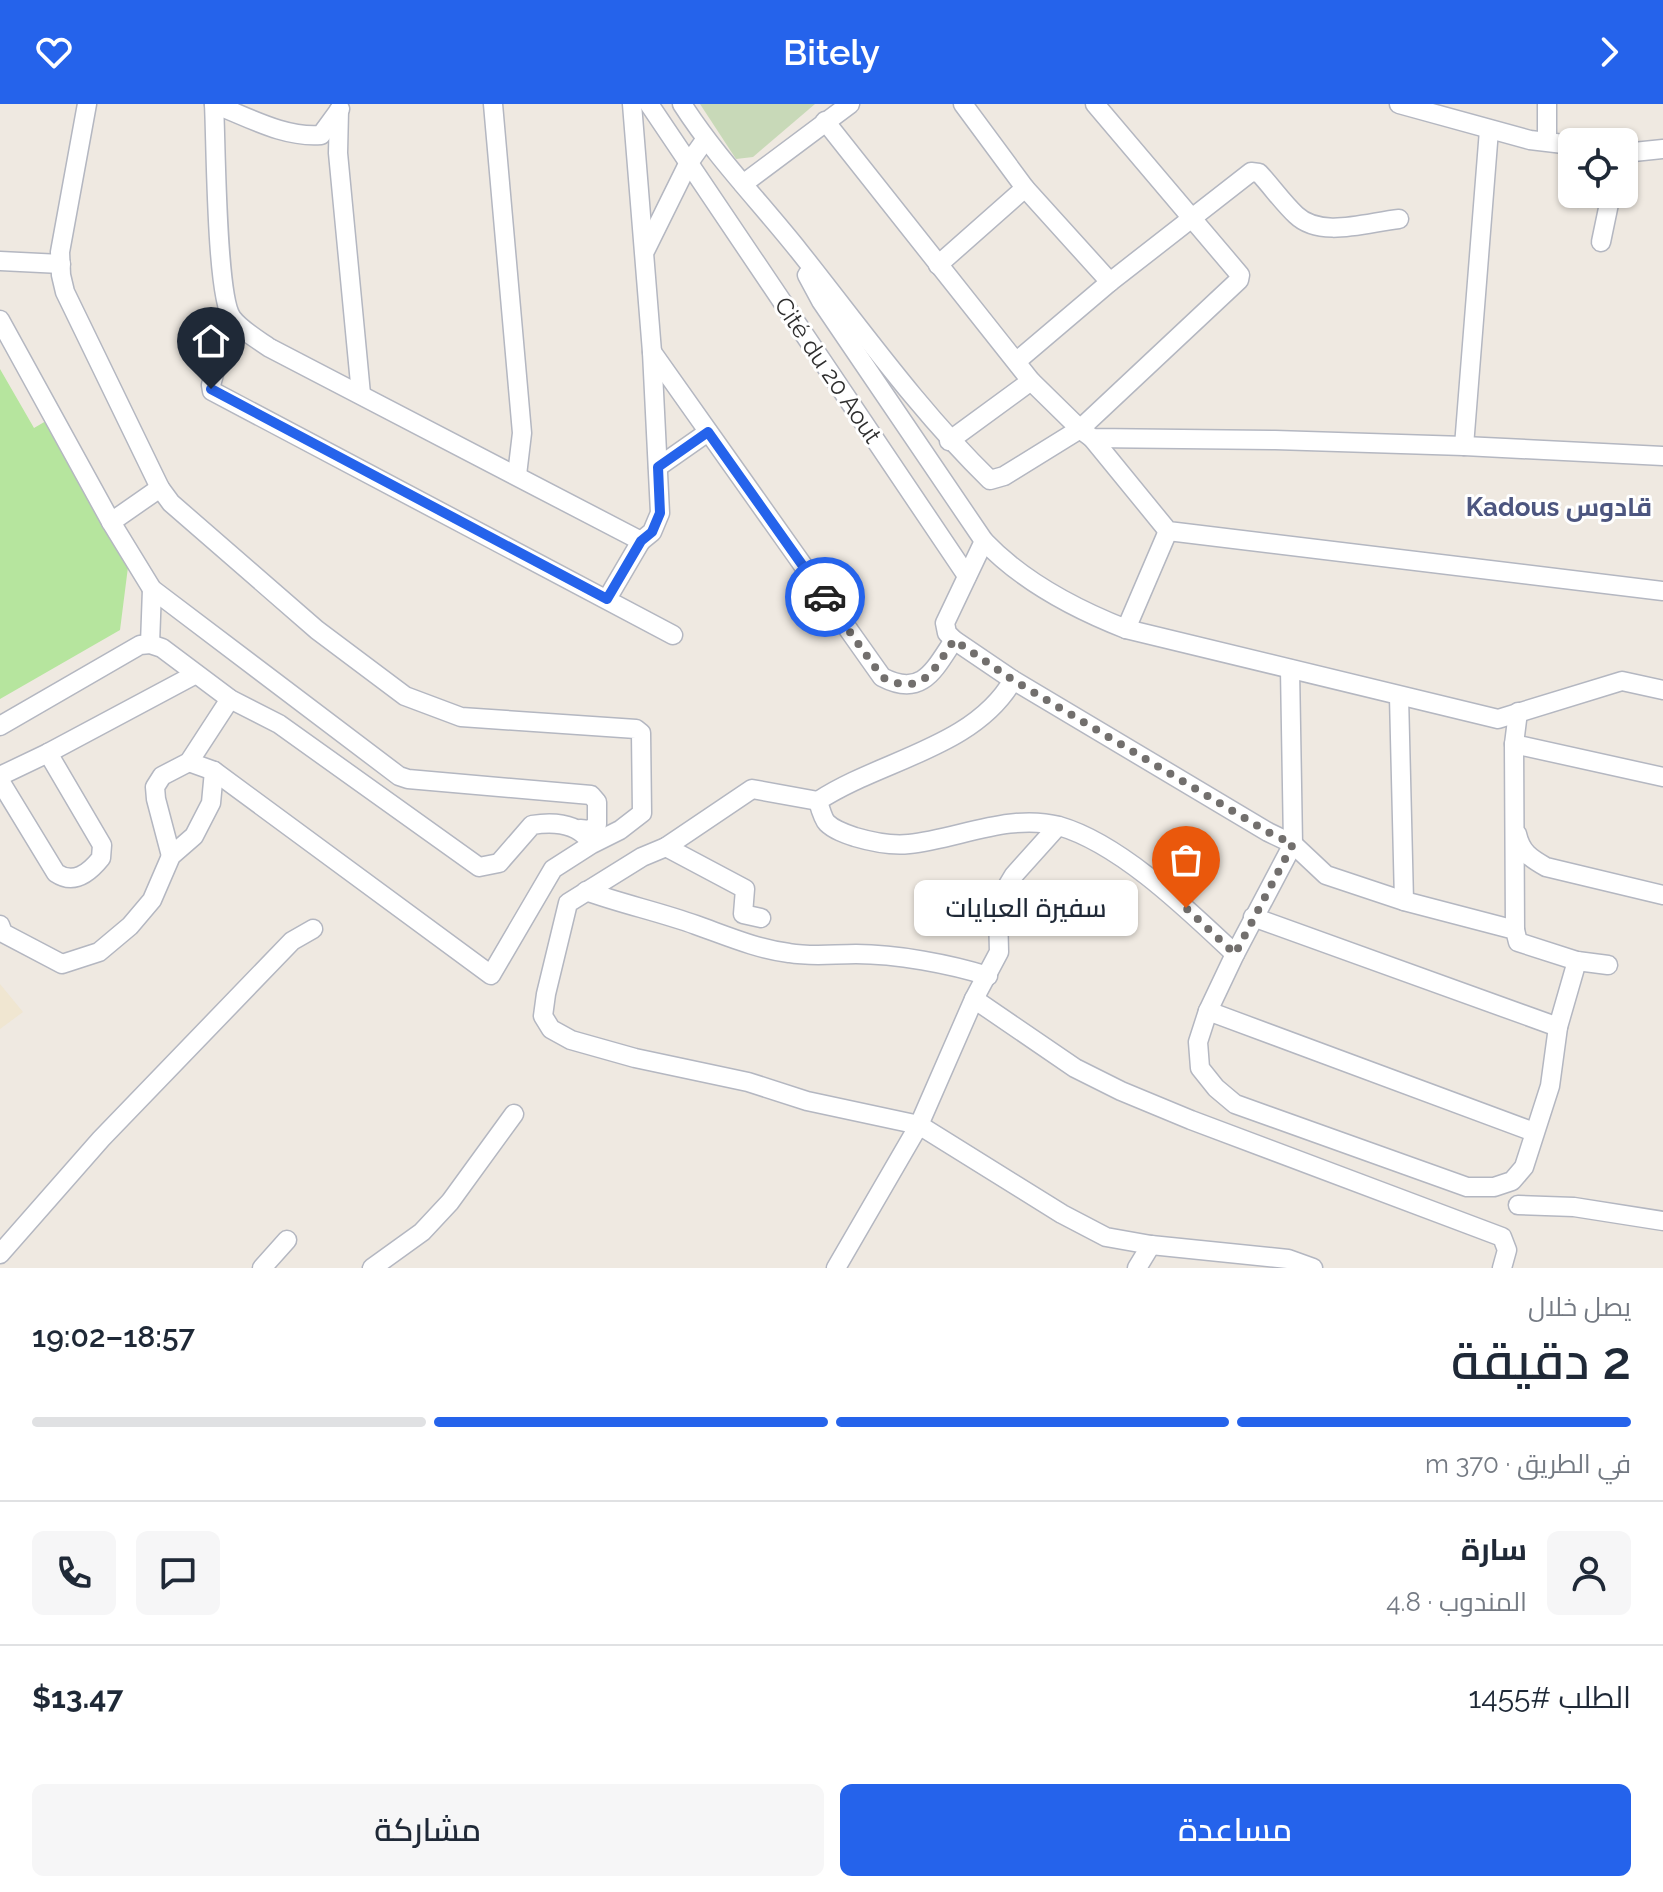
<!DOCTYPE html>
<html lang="ar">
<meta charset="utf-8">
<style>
body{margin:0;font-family:Raleway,Cairo,sans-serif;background:#f6f6f7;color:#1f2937;direction:rtl;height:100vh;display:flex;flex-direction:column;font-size:30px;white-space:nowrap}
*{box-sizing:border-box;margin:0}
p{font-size:26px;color:#747a83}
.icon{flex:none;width:44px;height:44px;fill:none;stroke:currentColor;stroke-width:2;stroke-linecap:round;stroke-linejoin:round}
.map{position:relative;height:1164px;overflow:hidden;direction:ltr}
.sheet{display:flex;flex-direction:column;background:#fff;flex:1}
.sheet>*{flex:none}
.controls{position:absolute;left:1558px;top:24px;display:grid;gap:16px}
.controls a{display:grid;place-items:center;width:80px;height:80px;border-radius:12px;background:#fff;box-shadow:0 2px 6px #0004;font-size:40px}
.pin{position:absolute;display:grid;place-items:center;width:68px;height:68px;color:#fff;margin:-82px -34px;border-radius:50% 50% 50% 0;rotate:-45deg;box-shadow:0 0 8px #0007}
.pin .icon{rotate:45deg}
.courier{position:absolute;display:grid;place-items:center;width:80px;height:80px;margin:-40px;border:6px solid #2563eb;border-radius:50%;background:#fff;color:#222;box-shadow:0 2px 10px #0007}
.bubble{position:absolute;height:56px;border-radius:12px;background:#fff;box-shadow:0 2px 6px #0004;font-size:26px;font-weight:600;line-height:56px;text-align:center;direction:rtl}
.summary em{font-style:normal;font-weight:600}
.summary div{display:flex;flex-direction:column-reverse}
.summary{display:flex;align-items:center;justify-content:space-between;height:136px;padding:0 32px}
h1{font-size:52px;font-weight:600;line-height:60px}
.bar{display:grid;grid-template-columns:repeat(4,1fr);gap:12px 8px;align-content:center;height:96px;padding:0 32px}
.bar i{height:10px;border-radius:6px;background:#e0e1e3}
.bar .on{background:#2563eb}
.bar p{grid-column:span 4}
.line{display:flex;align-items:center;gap:20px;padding:0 32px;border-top:2px solid #e0e1e3}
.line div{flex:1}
.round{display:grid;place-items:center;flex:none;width:84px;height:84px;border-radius:12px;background:#f6f6f7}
.button{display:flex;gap:16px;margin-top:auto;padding:16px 32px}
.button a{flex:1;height:92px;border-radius:12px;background:#2563eb;color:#fff;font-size:32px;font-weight:600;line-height:92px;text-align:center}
.button a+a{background:#f6f6f7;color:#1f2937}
header{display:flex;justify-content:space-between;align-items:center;height:104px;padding:0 32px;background:#2563eb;color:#fff;font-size:36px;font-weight:600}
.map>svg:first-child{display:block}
.education{fill:#f0e6d1}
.green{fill:#b6e59e}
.cemetery{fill:#c8d9b8}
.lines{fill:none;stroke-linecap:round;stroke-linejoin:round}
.minor-casing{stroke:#b4b7c1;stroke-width:21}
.minor{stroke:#fff;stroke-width:18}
.done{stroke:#726f6d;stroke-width:8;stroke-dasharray:0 14.4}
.route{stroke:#2563eb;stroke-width:10}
.labels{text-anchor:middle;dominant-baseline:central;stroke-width:6;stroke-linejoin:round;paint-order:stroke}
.street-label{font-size:24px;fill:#2e2e2e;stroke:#fff}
.neighbourhood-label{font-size:26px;font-weight:bold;fill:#4d5680;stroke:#fff}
</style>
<header><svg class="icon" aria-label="forward" viewBox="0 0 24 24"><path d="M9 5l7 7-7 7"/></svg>Bitely<svg class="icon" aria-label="heart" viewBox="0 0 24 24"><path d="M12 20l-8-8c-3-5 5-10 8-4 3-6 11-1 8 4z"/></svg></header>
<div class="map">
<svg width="1663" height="1164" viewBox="0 0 1663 1164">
<rect width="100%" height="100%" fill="#efe9e1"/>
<path class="education" d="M 0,880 L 23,908 L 0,925 Z"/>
<path class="green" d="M 0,265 L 34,324 L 46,317 L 128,463 L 120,526 L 0,595 Z"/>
<path class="cemetery" d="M 700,0 L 815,0 L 753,53 L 736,55 Z"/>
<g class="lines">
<defs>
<g id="minor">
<path d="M 87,0 L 60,148 L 61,171 L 65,188 L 160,384 L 171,399 L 317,526 L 405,592 L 461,613 L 636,625 L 641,629 L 642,709 L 620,726 L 592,740 L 553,765 L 491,871 L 214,667 L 189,658"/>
<path d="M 214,0 C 216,36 216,192 232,214 C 241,226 257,235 270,244 L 641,437 L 652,428 L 660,409 L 652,248 L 632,0"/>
<path d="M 214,0 C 248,13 284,34 321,31 L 340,5"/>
<path d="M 493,0 L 522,329 L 517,371"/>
<path d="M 649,0 L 967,472"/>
<path d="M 682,0 C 716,53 760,98 799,147 C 861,225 919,307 990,376 L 1004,372 L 1080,325 L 1092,334 L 1275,336 L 1464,342 L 1663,352"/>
<path d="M 963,0 L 1025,84 L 1110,178"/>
<path d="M 1399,0 L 1530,36 L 1572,41"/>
<path d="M 339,6 L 338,49 L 361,290"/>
<path d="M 825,17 L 1031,277 L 1080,325 L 1239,176 L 1240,171 L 1095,0"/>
<path d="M 1547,37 L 1547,0"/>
<path d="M 1624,49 L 1663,45"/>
<path d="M 743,80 L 850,0"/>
<path d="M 1601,138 L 1611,90"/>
<path d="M 646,145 L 688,60 L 705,36"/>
<path d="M 0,157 L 61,160"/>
<path d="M 938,161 L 1025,84"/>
<path d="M 807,171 L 821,197 L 984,437 C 1022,477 1075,505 1126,525 L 1498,615 L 1622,577 L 1663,586"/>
<path d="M 230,212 L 211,281 L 212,287 L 673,531"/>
<path d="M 0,216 L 111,418 L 152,485 L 399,672 L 408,675 L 591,691 L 597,698 L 597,720 L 590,726 L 580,725"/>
<path d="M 652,248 L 882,573 C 922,594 934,566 954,536"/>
<path d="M 1017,257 L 1110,178 L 1251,68 L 1259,69 C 1272,83 1283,99 1296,111 C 1321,135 1368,118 1399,115"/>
<path d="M 1092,334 L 1168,427 L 1663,487"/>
<path d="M 949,337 L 1031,277"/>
<path d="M 1464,342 L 1489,26"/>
<path d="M 658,363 L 708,328"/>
<path d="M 111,418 L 160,384"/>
<path d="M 984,437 L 945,519 L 947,529 L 954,536 L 1013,576 L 1268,728 L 1293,740 L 1326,771 L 1404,797 L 1515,826 L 1518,838 L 1577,857 L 1608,861"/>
<path d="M 607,495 L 641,437"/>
<path d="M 1126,525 L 1168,427"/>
<path d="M 150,540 L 152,485"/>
<path d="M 1290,565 L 1293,740 L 1235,850 L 1208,907 L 1198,938 L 1200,964 L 1216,984 L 1235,1000 L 1467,1083 L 1494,1083 L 1512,1077 L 1524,1063 L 1550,982 L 1558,923 L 1577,857"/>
<path d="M 1013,576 C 974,644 880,656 818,697 C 820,704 823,715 827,719 C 834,726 846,730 855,733 C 872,738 890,742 909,740 C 958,735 1009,709 1059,722 C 1121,740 1188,806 1235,850"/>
<path d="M 1399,592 L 1404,797"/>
<path d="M 0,622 L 140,541 L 150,540 L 162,544 L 230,595 L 279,620 L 479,763 L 499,759 L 532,721 C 551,718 574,718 588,735"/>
<path d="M 1514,640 L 1663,673"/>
<path d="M 0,672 L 48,649 L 196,570"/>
<path d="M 0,677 L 56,769 C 74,781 89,769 101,754 L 102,741 L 48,649"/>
<path d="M 1517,730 C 1521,748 1530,754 1546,763 L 1663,791"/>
<path d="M 666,743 L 642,753 L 568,799 L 546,890 L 543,912 L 551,925 L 571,936 L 635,954 L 748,978 L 807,997 L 919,1021 L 1062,1110 L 1106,1133 L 1151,1141 L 1288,1155 L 1313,1164"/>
<path d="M 171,752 L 156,695 L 155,683 L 162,672 L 189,658 L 230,595"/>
<path d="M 586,787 C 622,800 660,808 696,821 C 727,832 757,845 789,849 C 812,853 833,850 856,850 C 896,850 950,860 988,872"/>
<path d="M 1253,813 L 1558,923"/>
<path d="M 761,814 L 743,810 L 745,785 L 666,743 L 752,685 L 818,697"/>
<path d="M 0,821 L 3,829 L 62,860 L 99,848 L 130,822 L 152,796 L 171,752 L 194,732 L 211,699 L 214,667"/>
<path d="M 1515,826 L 1514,640 L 1518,608"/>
<path d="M 974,895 L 1075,964 L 1121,987 L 1191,1016 L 1502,1133 L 1507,1146 L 1502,1164"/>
<path d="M 1208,907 L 1534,1028"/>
<path d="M 1518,1101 L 1574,1103 L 1663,1117"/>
<path d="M 0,1150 L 101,1035 L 292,837 L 313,825"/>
<path d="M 262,1164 L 287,1136"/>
<path d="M 372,1164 L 422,1128 L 450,1098 L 514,1010"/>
<path d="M 836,1164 L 919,1021 L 974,895 L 999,848 L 998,808 L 1005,786 L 1014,771 L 1058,722"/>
<path d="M 1137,1164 L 1151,1141"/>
</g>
</defs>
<use href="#minor" class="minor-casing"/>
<use href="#minor" class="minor"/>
</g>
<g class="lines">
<path class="done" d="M 825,493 L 882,573 C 922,594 934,566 954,536 L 1013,576 L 1268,728 L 1293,740 L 1235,850 L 1186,804"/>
<path class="route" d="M 211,285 L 607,495 L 641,437 L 652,428 L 660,409 L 658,363 L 708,328 L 825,493"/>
</g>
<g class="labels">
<g class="street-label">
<text transform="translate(828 266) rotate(56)">Cité du 20 Aout</text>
</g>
<g class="neighbourhood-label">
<text x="1559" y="403">Kadous قادوس</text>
</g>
</g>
</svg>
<div class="controls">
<a><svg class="icon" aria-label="locate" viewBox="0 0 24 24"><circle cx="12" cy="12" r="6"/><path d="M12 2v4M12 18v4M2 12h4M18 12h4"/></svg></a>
</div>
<div class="pin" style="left:1186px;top:804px;background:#ea580c"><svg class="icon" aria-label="bag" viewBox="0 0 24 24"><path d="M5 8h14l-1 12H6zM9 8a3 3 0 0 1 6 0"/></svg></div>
<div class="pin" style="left:211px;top:285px;background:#1f2937"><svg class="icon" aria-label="home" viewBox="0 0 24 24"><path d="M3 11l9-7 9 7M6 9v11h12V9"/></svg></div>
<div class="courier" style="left:825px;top:493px"><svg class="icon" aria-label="car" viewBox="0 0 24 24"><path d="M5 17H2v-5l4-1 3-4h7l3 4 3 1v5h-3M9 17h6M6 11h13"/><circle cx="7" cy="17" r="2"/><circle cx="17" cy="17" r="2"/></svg></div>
<div class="bubble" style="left:914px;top:776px;width:224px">سفيرة العبايات</div>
</div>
<section class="sheet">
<div class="summary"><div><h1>2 دقيقة</h1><p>يصل خلال</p></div><em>18:57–19:02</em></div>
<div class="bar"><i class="on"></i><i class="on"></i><i class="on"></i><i></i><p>في الطريق · 370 m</p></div>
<div class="line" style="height:144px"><a class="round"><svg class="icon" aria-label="person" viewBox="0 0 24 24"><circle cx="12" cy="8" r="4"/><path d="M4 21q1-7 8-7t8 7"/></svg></a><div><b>سارة</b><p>المندوب · 4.8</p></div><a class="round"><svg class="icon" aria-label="chat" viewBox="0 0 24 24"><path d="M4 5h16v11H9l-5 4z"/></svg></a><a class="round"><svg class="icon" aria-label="phone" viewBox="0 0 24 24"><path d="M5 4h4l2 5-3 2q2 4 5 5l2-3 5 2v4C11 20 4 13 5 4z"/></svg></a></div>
<div class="line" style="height:104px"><div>الطلب #1455</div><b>$13.47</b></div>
<div class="button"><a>مساعدة</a><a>مشاركة</a></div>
</section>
